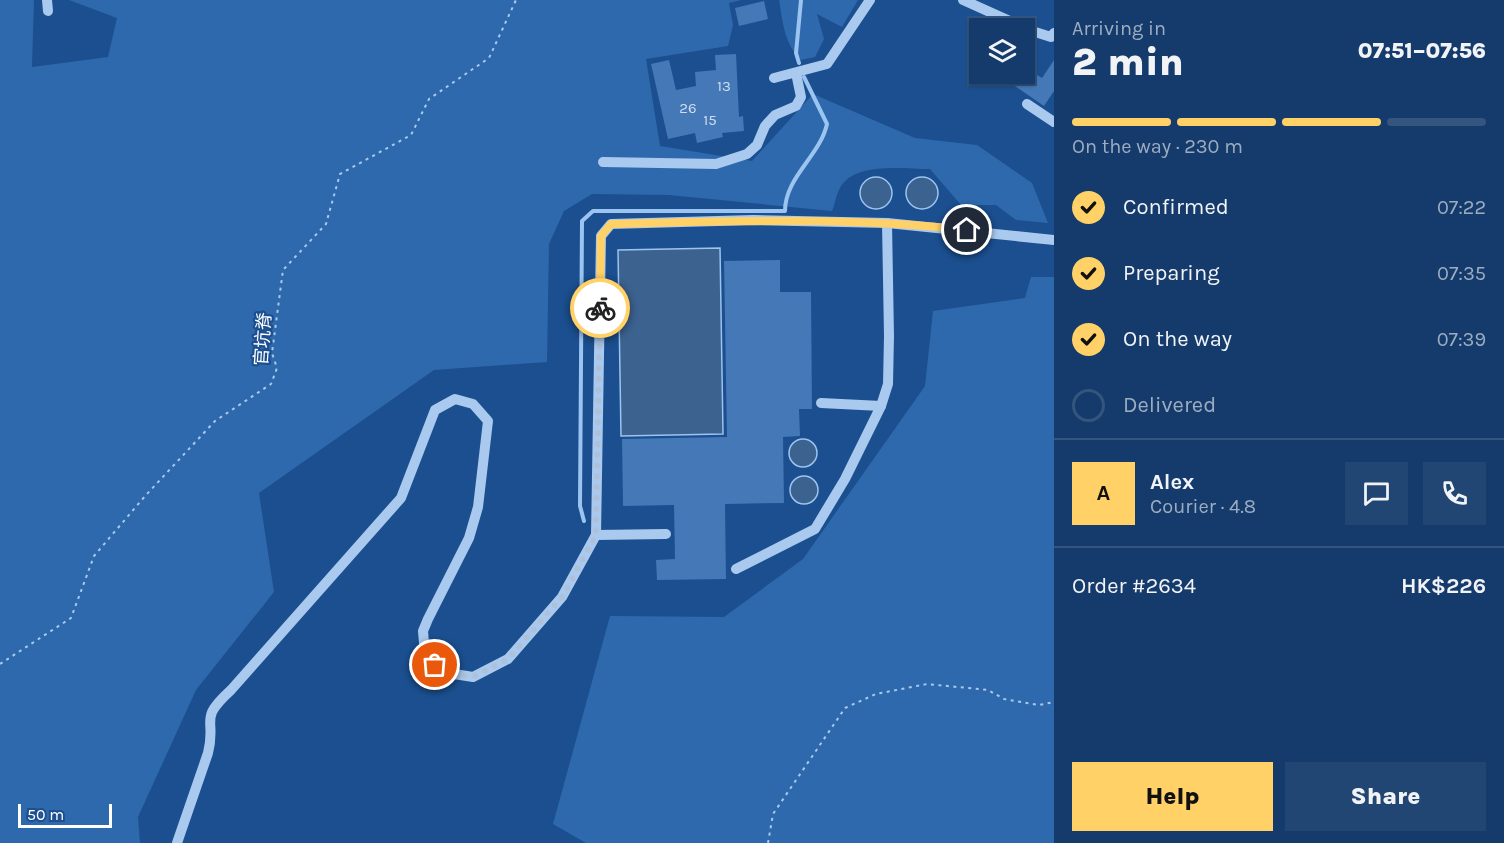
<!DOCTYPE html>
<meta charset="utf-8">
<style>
body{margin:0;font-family:Karla,"Noto Sans TC",sans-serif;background:#214673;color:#f1f3f6;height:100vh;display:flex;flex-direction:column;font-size:22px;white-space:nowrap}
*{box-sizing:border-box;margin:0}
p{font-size:20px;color:#9dadc1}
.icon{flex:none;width:33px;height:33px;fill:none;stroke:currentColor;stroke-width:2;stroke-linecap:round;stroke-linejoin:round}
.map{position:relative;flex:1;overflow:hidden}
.sheet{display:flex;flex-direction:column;background:#143b6b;width:450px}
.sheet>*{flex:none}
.controls{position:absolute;left:969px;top:18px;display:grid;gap:12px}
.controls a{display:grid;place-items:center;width:66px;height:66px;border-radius:0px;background:#143b6b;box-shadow:0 2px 4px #0004,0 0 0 2px #33557e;font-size:30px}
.scale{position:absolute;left:18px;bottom:15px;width:94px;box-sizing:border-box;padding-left:6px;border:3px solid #fff;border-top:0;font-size:16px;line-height:21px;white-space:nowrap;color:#fff;-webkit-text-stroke:4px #1b4f8f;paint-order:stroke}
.pin{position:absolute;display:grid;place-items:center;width:51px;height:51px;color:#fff;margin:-26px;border:3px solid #fff;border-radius:50%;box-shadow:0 2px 6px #0007}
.courier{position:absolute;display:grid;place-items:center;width:60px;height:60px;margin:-30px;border:4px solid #ffd166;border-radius:50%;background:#fff;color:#222;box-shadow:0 2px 8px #0007}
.overview em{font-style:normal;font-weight:800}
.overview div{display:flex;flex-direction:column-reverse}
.overview{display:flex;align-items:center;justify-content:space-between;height:102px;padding:0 18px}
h1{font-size:39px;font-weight:800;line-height:45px}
.bar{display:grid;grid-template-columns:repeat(4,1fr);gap:9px 6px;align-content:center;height:72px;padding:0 18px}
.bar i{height:8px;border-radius:4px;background:#33557e}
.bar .selected{background:#ffd166}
.bar p{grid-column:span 4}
.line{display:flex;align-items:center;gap:15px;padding:0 18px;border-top:2px solid #33557e}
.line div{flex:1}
.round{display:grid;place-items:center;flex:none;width:63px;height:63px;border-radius:0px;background:#214673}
ol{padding:0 18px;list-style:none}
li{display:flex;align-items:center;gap:18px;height:66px}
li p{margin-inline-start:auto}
li .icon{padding:6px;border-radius:50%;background:#ffd166;color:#111;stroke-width:4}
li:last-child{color:#9dadc1}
li i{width:33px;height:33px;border:3px solid #33557e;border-radius:50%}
.action{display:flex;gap:12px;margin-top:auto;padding:12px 18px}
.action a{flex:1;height:69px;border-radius:0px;background:#ffd166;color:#111;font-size:24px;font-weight:800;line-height:69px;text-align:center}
.action a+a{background:#214673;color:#f1f3f6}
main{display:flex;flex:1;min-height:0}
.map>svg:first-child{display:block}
.green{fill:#2e69ad}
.water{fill:#3c6290;stroke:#9cc4f0;stroke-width:1.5}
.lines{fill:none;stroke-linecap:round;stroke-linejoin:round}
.stream{stroke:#9cc4f0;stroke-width:4}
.building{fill:#4478b7}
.path{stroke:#a9c9ee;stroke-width:2;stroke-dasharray:3 4.5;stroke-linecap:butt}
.minor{stroke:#a9c9ee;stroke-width:10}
.done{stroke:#afc1d8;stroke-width:6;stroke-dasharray:0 10.8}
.route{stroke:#ffd166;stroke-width:8}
.labels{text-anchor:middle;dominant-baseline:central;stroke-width:4.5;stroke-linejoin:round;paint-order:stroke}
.number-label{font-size:15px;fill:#d0dded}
.street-label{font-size:18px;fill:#fff;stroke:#1b4f8f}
</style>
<main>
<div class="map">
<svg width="1054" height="843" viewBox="0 0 1054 843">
<rect width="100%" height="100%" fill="#1b4f8f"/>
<g class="green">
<path d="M 0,0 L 34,0 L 32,67 L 108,57 L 117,18 L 69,0 L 741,0 L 729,3 L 733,25 L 728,46 L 646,59 L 660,146 L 752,161 L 813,94 L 915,138 L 977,145 L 1032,183 L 1048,223 L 1016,220 L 996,205 L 961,205 L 930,169 C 904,169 854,161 840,188 C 836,195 835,204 832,211 L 669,195 L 592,194 L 564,211 L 549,244 L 547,362 L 434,370 L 259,493 L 274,592 L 196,690 L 138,817 L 140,843 L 0,843 Z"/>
<path d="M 779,0 L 858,0 L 842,27 L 817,14 L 824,39 L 815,57 L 801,60 C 784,43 783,23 779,0 Z"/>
<path d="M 1031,277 L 1054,277 L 1054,843 L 586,843 L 553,824 L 610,616 L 724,617 L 803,559 L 925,386 L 933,311 L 1025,298 Z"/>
</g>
<g class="water">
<circle cx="922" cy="193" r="16"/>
<circle cx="876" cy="193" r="16"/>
<path d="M 720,248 L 723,434 L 621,436 L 618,250 Z"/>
<circle cx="803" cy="453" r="14"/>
<circle cx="804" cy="490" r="14"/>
</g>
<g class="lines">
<g class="stream">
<path d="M 799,63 L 796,53 L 801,0"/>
<path d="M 584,521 L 580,506 L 582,221 L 593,211 L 785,211 C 785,177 820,156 827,124 L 804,77"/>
</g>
</g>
<g class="building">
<path d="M 764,1 L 768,19 L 739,26 L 735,8 Z"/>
<path d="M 736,54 L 739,117 L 743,116 L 744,131 L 722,133 L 723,137 L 697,143 L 695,133 L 668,139 L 651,64 L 669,60 L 676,90 L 696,86 L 695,72 L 716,70 L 715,55 Z"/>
<path d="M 1054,60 L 1054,91 L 1044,106 L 1012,84 L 1019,74 L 1024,74 L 1024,67 L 1042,78 Z"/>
<path d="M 780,260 L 780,292 L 811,292 L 812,409 L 799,409 L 800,436 L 783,437 L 784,503 L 725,504 L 726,579 L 657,580 L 656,560 L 675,559 L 674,505 L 623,506 L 622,439 L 727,437 L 724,261 Z"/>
</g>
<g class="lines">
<g class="path">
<path d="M 0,664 L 71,618 L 94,556 L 146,495 L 215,421 L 271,384 L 277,368 L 272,353 L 283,270 L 326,224 L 340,174 L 411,135 L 429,99 L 489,58 L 516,0"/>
<path d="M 768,843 L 773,814 L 845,708 L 876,694 L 927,684 L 988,690 L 1004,699 L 1039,705 L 1054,702"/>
</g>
<g class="minor">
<path d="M 47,0 L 48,11"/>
<path d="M 963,0 L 1032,31 L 1051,37 L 1054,33"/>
<path d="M 774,78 L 827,64 L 870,0"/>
<path d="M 1027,104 L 1054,122"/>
<path d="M 603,162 L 716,164 L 747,154 L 757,145 L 765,126 L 775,115 L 796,106 L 801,97 L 796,73"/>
<path d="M 821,403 L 881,406"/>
<path d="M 596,535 L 666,534"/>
<path d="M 736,569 L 815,529 L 845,479 L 881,406 L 888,384 L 889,336 L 887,223"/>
<path d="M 177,843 L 208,753 C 217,718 197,721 231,690 L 401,498 L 435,410 L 455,399 L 473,404 L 488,421 L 478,507 L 469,538 L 428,619 L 423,631 L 425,655 L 448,673 L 473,677 L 508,659 L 562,597 L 596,535 L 601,236 L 611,224 L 753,220 L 887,223 L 1054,240"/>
</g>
</g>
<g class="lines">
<path class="done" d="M 435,665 L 448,673 L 473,677 L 508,659 L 562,597 L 596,535 L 600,308"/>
<path class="route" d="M 600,308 L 601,236 L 611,224 C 729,221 849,217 967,230"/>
</g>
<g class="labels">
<g class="number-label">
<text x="724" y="86">13</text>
<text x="688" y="108">26</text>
<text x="710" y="120">15</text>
</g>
<g class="street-label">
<text transform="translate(263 339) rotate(-86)">官坑脊</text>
</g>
</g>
</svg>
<div class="controls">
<a><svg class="icon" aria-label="layers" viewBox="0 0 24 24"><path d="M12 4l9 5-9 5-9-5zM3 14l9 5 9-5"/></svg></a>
</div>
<div class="scale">50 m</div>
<div class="pin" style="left:435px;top:665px;background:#ea580c"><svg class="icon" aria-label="bag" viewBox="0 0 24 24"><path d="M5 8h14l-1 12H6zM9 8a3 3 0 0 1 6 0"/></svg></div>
<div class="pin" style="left:967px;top:230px;background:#1f2937"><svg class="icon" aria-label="home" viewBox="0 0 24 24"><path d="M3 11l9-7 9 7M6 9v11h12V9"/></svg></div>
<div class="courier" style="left:600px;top:308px"><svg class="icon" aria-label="bike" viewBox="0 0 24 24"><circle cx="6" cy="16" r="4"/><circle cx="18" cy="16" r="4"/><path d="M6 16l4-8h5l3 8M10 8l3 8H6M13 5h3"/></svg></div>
</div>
<section class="sheet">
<div class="overview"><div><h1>2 min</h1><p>Arriving in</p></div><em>07:51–07:56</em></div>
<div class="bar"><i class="selected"></i><i class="selected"></i><i class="selected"></i><i></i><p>On the way · 230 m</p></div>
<ol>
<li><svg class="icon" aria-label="check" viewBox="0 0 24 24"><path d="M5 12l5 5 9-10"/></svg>Confirmed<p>07:22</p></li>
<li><svg class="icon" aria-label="check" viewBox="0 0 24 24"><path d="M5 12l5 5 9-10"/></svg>Preparing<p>07:35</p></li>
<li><svg class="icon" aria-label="check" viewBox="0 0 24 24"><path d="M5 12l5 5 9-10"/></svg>On the way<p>07:39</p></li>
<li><i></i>Delivered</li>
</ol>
<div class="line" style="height:108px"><b class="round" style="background:#ffd166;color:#111">A</b><div><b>Alex</b><p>Courier · 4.8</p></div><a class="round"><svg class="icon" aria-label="chat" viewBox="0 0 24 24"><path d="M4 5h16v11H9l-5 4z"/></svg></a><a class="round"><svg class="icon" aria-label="phone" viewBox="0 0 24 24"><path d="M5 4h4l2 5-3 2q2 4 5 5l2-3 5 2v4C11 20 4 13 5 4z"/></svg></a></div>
<div class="line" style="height:78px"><div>Order #2634</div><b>HK$226</b></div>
<div class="action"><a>Help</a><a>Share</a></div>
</section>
</main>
